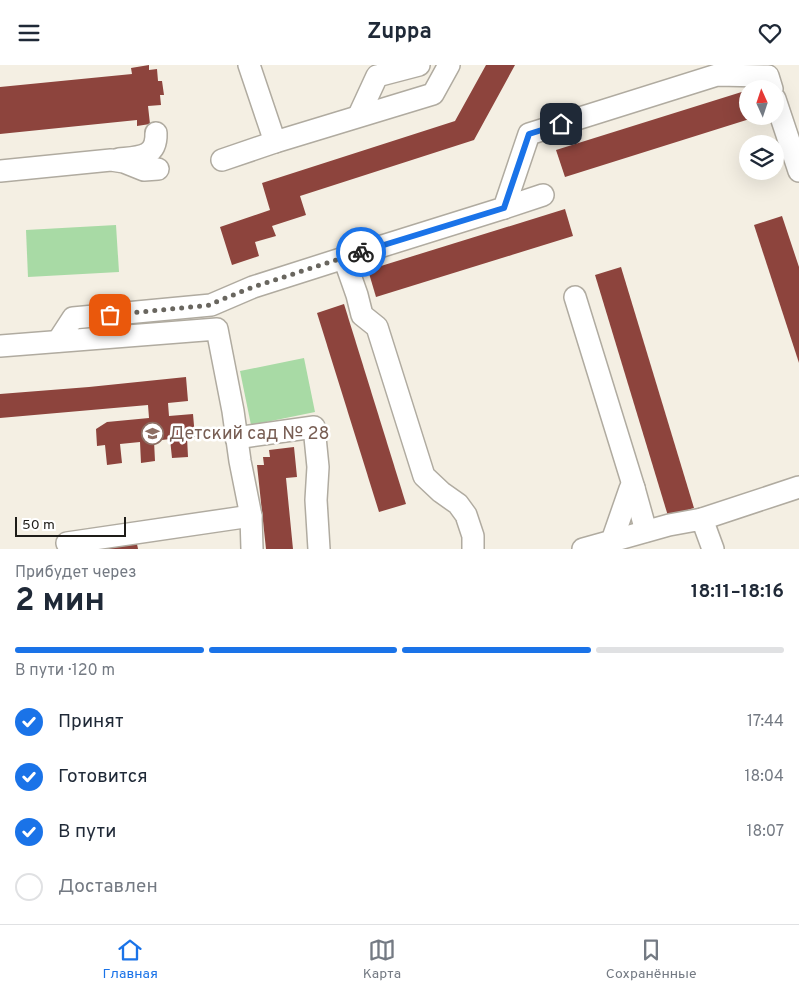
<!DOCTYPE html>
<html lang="ru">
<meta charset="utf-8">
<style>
body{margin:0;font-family:Overpass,sans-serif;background:#f6f6f7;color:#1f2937;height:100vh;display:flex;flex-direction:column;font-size:19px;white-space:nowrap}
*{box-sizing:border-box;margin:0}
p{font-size:16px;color:#747a83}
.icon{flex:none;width:28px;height:28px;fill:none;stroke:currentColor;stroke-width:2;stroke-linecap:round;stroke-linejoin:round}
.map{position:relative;height:484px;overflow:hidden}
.details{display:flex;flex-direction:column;background:#fff;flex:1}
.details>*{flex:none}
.needle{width:32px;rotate:357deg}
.buttons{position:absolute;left:739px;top:15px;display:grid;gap:10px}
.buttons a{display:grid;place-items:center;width:45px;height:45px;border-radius:50%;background:#fff;box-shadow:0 5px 20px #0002;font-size:25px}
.scale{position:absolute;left:15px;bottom:12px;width:111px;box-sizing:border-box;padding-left:5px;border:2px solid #1e1c18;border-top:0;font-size:14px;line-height:18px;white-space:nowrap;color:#1e1c18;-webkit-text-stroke:4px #fff;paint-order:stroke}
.pin{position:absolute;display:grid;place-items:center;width:42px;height:42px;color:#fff;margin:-21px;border-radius:10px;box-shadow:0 2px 8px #0006}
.courier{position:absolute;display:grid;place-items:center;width:50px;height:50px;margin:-25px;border:4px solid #1a73e8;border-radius:50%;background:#fff;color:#222;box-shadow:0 1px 6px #0007}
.summary em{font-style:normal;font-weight:700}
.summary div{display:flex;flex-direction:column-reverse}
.summary{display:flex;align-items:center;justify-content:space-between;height:85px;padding:0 15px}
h1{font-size:32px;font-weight:700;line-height:38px}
.bar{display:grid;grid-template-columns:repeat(4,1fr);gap:8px 5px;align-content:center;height:60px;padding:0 15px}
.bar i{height:6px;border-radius:4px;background:#e0e1e3}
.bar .selected{background:#1a73e8}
.bar p{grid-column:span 4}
ol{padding:0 15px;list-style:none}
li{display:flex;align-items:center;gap:15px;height:55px}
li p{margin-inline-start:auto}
li .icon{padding:5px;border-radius:50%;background:#1a73e8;color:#fff;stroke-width:4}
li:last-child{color:#747a83}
li i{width:28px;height:28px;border:2px solid #e0e1e3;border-radius:50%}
header{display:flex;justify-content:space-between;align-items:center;height:65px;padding:0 15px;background:#fff;font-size:22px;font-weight:700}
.tabs{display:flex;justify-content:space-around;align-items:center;height:70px;border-top:1px solid #e0e1e3;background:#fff;font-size:14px;color:#747a83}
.tabs a{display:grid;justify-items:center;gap:2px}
.tabs .selected{color:#1a73e8}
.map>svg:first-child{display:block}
.green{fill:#a8daa5}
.building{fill:#8d443d}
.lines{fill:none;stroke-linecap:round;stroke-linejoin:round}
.minor-casing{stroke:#b0aba0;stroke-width:24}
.minor{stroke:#fff;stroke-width:21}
.done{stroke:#69665f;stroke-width:5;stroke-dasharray:0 9}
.route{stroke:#1a73e8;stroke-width:6}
.labels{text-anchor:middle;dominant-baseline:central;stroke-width:5;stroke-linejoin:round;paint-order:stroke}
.education-label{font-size:18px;fill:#785e54;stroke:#fff;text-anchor:start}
</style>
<header><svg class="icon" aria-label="menu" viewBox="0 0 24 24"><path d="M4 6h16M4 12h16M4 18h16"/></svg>Zuppa<svg class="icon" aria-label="heart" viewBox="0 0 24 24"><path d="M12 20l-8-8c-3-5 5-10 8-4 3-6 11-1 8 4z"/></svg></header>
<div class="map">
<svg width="799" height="484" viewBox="0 0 799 484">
<rect width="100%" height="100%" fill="#f4efe3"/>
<g class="green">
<path d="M 116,160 L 119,207 L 28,212 L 26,165 Z"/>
<path d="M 304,293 L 315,347 L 251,360 L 240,306 Z"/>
</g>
<g class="building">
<path d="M 149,0 L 149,5 L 157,4 L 158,16 L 162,16 L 164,30 L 160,30 L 161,40 L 148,41 L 150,59 L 137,61 L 137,55 L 0,69 L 0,22 L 132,9 L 131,3 Z"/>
<path d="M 486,0 L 515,0 L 474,75 L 300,131 L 306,150 L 272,161 L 276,171 L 255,177 L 259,191 L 232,200 L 220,162 L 270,145 L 262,118 L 455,56 Z"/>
<path d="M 748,25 L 748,51 L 756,52 L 565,112 L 556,85 Z"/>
<path d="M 565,144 L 573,171 L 376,232 L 368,205 Z"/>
<path d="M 782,151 L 799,202 L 799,298 L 754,160 Z"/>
<path d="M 621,202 L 694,443 L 668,451 L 595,210 Z"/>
<path d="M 344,239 L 406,439 L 379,447 L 317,248 Z"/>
<path d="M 186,312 L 188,336 L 168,338 L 169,351 L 193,349 L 195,372 L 187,372 L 188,392 L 172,393 L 170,374 L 154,376 L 155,396 L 141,398 L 140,377 L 120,379 L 122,398 L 107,400 L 105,380 L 97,381 L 96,364 L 107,357 L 149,353 L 148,340 L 0,353 L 0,329 L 89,322 Z"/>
<path d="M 294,382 L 297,412 L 286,413 L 293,484 L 266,484 L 257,400 L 264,400 L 263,392 L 270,392 L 269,385 Z"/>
<path d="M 137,479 L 138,484 L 95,484 L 95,483 Z"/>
</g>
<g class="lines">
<defs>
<g id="minor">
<path d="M 249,0 L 275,77 L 433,29 L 449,0"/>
<path d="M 775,34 L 799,106"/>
<path d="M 359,50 L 377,11 L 419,0"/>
<path d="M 119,94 C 138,92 157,93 156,68"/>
<path d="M 222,95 L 275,77"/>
<path d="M 0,106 L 111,95 L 124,97 L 144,105 L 158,104"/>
<path d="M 504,143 L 543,130"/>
<path d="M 344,193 L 504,143 L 529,69 L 717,10 L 768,11 L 772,24"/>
<path d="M 575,232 L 634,423 L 646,466"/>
<path d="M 58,276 L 73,253 L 211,240 L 253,222 L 344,193 L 357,230 L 362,250 L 377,262 L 424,411 L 441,427 L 458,439 L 466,450 L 473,471 L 473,484"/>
<path d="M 0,281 L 217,264 L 233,346 L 240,396 L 251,451 L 252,484"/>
<path d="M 236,373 L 314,362 L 318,402 L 316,435 L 319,484"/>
<path d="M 702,454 L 799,422"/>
<path d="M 615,475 L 614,470 L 630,424 L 634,423"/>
<path d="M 67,478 L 251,451"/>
<path d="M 583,484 L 669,460 L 702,454 L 713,484"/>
</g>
</defs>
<use href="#minor" class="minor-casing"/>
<use href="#minor" class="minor"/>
</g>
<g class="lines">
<path class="done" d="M 110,250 L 211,240 L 216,237 L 253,222 L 361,187"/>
<path class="route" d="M 361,187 L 504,143 L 529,69 L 561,59"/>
</g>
<defs>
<symbol id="school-ring" viewBox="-11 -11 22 22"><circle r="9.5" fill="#fff" stroke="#8d6e63" stroke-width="1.5"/><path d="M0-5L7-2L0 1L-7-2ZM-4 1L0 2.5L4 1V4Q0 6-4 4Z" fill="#8d6e63"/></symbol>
</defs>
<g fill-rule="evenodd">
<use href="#school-ring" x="140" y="356" width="25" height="25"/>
</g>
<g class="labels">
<g class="education-label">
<text x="169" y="369">Детский сад № 28</text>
</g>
</g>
</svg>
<div class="buttons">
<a><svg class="needle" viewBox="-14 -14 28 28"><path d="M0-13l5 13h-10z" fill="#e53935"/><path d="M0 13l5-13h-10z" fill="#747a83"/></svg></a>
<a><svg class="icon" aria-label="layers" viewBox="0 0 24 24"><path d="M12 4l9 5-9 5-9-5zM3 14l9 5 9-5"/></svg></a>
</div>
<div class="scale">50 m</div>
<div class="pin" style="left:110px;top:250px;background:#ea580c"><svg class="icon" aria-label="bag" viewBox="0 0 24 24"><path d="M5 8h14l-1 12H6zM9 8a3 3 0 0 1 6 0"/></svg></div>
<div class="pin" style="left:561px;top:59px;background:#1f2937"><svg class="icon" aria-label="home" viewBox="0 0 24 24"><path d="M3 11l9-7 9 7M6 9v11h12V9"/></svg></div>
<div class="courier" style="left:361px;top:187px"><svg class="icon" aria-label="bike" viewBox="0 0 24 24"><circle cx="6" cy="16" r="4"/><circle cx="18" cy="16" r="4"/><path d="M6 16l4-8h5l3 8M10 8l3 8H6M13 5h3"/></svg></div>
</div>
<section class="details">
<div class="summary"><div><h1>2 мин</h1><p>Прибудет через</p></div><em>18:11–18:16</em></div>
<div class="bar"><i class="selected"></i><i class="selected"></i><i class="selected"></i><i></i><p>В пути · 120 m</p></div>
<ol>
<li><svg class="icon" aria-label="check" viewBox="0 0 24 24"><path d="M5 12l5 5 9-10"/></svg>Принят<p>17:44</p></li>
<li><svg class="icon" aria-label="check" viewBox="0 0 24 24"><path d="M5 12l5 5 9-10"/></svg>Готовится<p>18:04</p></li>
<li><svg class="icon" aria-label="check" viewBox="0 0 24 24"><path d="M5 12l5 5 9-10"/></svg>В пути<p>18:07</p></li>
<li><i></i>Доставлен</li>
</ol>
</section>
<nav class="tabs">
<a class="selected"><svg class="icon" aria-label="home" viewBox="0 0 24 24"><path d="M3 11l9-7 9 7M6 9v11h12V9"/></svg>Главная</a>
<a><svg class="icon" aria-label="map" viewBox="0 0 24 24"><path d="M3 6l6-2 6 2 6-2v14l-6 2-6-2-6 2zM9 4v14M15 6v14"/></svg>Карта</a>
<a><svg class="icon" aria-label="saved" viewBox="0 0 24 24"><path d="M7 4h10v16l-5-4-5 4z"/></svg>Сохранённые</a>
</nav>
